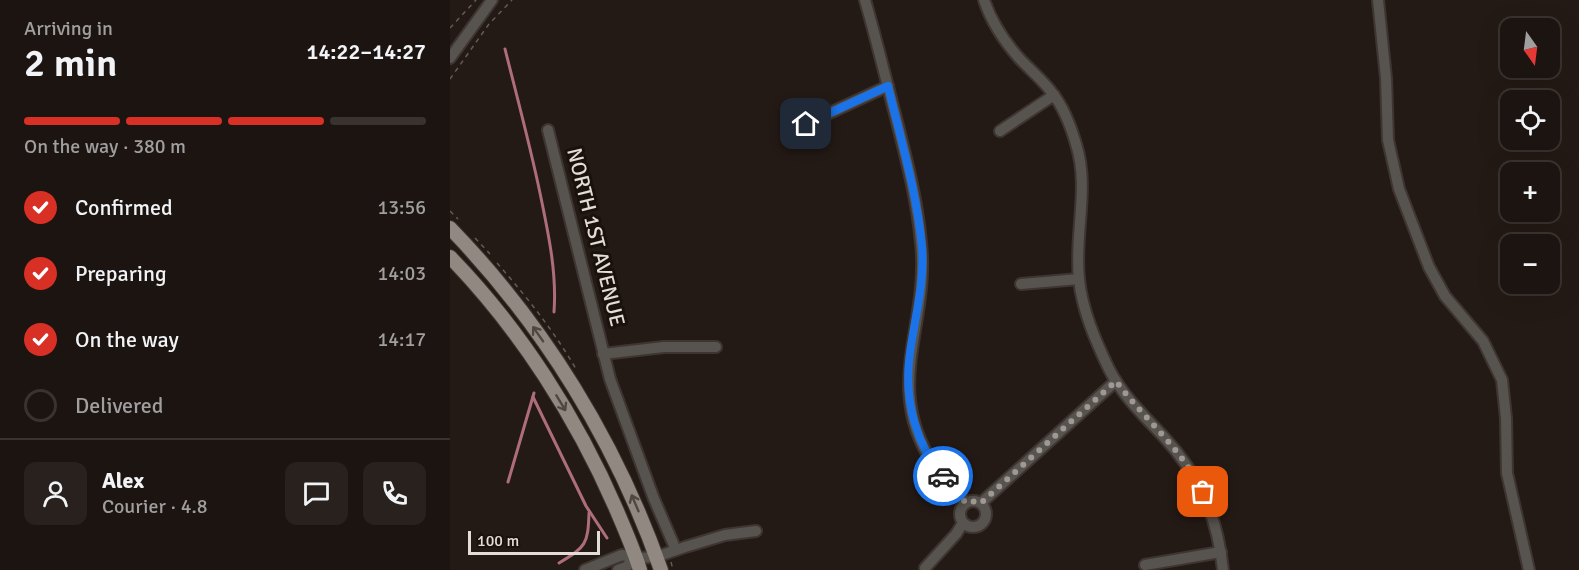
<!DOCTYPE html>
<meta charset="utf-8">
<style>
body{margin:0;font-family:Signika,sans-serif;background:#28211e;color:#f1f3f6;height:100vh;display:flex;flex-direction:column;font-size:22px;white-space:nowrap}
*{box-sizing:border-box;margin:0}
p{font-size:20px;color:#a09e9f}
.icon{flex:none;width:33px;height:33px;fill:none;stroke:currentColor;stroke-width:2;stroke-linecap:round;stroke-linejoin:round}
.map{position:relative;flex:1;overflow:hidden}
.side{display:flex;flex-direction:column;background:#1b1410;width:450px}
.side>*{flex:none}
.needle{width:39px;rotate:166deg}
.fabs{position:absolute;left:1050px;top:18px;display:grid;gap:12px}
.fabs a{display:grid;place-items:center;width:60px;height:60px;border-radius:12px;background:#1b1410;box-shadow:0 6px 24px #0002,0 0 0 2px #393330;font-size:30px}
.scale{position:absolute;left:18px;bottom:15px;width:132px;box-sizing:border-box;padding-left:6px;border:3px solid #e3dcd8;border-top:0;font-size:16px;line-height:21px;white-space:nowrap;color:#e3dcd8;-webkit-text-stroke:4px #1a110c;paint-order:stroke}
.pin{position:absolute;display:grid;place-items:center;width:51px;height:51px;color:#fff;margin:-26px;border-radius:12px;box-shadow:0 3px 9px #0006}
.courier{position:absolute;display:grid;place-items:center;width:60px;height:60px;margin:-30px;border:4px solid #1a73e8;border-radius:50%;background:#fff;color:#222;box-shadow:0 2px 8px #0007}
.headline em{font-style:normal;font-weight:600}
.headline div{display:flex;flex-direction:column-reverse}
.headline{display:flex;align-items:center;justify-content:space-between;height:102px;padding:0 24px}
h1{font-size:39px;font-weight:600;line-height:45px}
.bar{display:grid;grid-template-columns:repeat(4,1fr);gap:9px 6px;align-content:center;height:72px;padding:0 24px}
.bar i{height:8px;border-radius:4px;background:#393330}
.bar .active{background:#d93025}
.bar p{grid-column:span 4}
.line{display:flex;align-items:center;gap:15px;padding:0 24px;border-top:2px solid #393330}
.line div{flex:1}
.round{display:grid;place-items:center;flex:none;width:63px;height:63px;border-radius:12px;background:#28211e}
ol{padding:0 24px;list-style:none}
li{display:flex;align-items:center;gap:18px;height:66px}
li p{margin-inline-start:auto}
li .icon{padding:6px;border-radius:50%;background:#d93025;color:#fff;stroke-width:4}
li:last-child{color:#a09e9f}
li i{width:33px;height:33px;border:3px solid #393330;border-radius:50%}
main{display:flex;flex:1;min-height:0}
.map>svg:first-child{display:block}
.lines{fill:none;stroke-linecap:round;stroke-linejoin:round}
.stream{stroke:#ae6d7b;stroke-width:3}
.minor-casing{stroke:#3f3530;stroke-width:14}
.major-casing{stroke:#3f3530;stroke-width:16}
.path{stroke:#645b56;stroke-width:1.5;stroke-dasharray:4.5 4.5;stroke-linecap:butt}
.minor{stroke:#57534f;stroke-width:10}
.major{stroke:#918981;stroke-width:14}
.oneway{stroke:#504741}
.done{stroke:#a09894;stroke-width:6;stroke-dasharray:0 10.8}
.route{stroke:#1a73e8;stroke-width:8}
.labels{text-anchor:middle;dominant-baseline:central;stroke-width:6;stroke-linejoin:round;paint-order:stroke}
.street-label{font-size:21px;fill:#e3dcd8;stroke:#1a110c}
</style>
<main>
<section class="side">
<div class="headline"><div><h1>2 min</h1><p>Arriving in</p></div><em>14:22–14:27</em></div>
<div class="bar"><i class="active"></i><i class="active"></i><i class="active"></i><i></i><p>On the way · 380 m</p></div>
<ol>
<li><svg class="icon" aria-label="check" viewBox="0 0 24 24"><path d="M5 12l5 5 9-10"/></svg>Confirmed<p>13:56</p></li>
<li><svg class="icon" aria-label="check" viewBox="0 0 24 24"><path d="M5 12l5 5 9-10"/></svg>Preparing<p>14:03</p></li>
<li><svg class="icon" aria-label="check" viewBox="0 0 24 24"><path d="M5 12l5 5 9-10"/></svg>On the way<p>14:17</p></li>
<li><i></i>Delivered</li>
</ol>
<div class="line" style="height:108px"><a class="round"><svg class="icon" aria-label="person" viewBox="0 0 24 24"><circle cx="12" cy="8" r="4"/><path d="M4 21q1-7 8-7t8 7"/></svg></a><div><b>Alex</b><p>Courier · 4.8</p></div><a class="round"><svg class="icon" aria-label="chat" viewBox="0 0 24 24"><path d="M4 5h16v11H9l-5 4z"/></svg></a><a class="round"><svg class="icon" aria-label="phone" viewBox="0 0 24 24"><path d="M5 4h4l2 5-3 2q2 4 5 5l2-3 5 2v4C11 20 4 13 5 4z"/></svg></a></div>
</section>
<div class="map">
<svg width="1129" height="570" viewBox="0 0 1129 570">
<rect width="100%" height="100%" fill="#241a15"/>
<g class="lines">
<g class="stream">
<path d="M 55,49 C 67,97 80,145 90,193 C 98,232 107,272 104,312"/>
<path d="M 83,397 L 136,506 L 157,538"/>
<path d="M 58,482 L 84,393"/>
<path d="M 109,563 C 136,547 138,544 139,513"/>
</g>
<defs>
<g id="minor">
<path d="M 415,0 C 426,38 435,76 445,114 C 456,158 467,198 471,243 C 480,325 432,385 483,464 C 492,478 506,489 516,503"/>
<path d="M 534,0 C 541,21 554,41 569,58 C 580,70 594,81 603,94 C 614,108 621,127 626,144 C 640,188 624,234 629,279 C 632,310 646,342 659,369 C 672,395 694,416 713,436 C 751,477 767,516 773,570"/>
<path d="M 928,0 L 936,78 L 938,140 L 949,189 L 979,267 L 995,296 L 1033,341 L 1052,380 L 1056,418 L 1057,473 L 1079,570"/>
<path d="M 0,58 L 42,0"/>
<path d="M 356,124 L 438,86"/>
<path d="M 98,130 L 160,379 L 204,499 L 226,550"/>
<path d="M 550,131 L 604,95"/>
<path d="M 571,284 L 629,279"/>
<path d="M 153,354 L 214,347 L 266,347"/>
<circle cx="523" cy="514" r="13"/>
<path d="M 531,503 L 666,381"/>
<path d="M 695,565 L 771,552"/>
<path d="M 475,568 L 506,534 L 513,523"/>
<path d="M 135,570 L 172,555 L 186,558 L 206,557 L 235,547 L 275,535 L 306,531"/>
<path d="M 168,570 L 176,567 L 186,558"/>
</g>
<g id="major">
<path d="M 0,228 C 94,325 166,442 211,570"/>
<path d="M 0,257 C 70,329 127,418 167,511 C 175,530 184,550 190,570"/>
</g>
</defs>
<use href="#minor" class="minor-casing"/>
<use href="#major" class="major-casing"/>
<g class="path">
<path d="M 0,28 L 26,0"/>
<path d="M 0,79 L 39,24 L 62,0"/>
<path d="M 0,211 L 8,219"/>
<path d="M 25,238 L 40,254"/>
<path d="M 47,263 C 76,296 104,331 126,369"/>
<path d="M 221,562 L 223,570"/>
</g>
<use href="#minor" class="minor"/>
<use href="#major" class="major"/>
</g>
<defs><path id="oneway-shaft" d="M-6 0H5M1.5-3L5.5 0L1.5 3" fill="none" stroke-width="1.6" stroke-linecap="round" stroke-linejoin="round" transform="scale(1.5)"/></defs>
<g class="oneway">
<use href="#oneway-shaft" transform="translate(88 334) rotate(-125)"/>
<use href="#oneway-shaft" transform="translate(111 403) rotate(59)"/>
<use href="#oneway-shaft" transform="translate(185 503) rotate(-113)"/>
</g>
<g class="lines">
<path class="done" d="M 493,476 L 516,503 L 526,501 L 531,503 L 666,381 C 694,419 732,449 753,492"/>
<path class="route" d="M 356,124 L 438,86 C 451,140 467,193 472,247 C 475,287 463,323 459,361 C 455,402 466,445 493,476"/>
</g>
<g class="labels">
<g class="street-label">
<text transform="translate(146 237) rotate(76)">NORTH 1ST AVENUE</text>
</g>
</g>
</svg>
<div class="fabs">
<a><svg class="needle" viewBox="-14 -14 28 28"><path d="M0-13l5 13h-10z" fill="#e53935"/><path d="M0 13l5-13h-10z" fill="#a09e9f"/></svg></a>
<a><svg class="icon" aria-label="locate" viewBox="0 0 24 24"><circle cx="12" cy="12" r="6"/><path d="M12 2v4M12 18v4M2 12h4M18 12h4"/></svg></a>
<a>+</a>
<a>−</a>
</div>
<div class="scale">100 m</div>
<div class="pin" style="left:753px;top:492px;background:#ea580c"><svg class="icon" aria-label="bag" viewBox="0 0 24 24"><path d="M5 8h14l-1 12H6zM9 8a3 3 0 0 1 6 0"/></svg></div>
<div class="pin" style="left:356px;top:124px;background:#1f2937"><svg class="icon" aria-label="home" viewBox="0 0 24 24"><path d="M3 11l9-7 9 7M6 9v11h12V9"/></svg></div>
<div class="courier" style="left:493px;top:476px"><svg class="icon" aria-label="car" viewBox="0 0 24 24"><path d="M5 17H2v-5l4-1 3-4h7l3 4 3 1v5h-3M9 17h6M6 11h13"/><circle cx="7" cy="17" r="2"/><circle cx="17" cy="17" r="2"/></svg></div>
</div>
</main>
